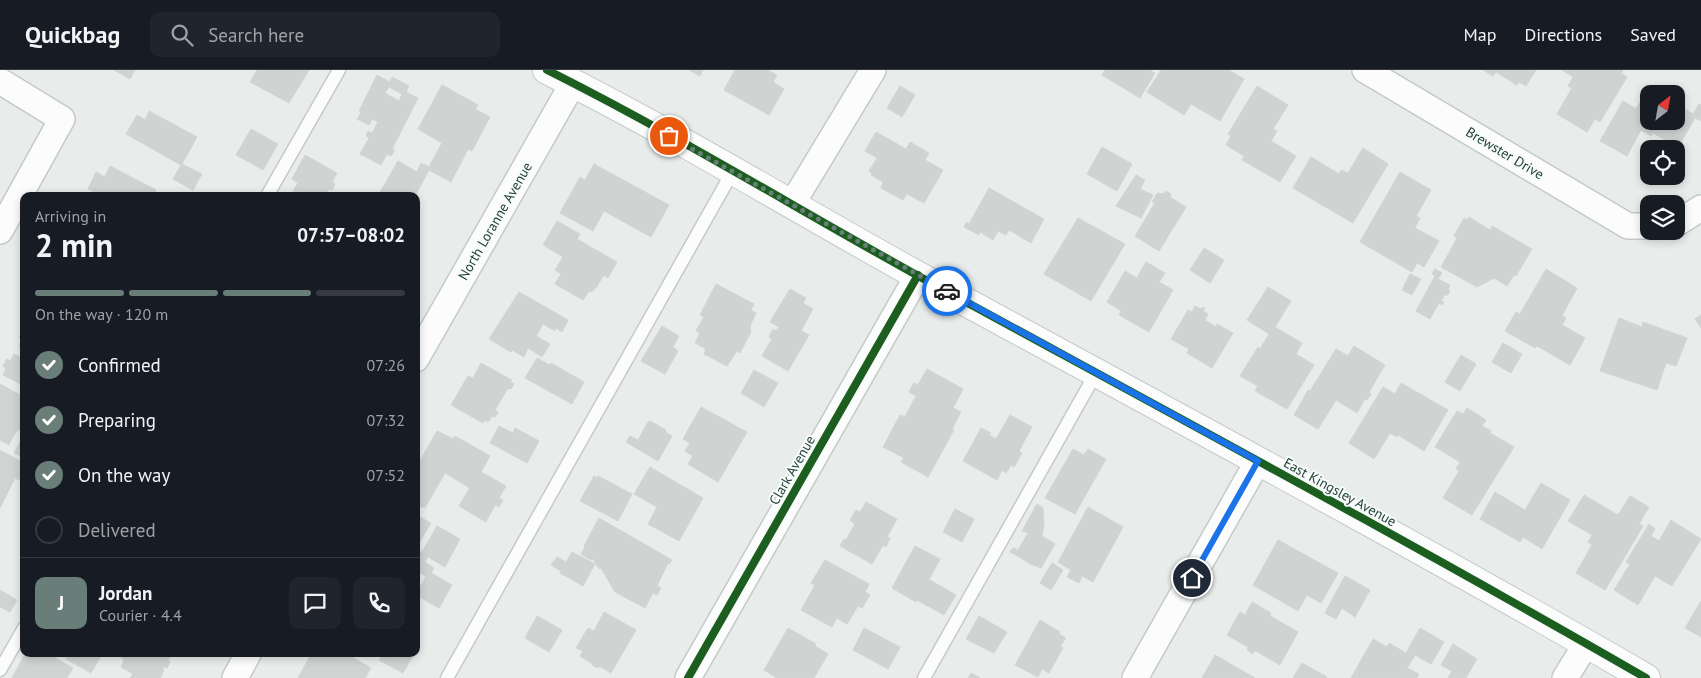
<!DOCTYPE html>
<meta charset="utf-8">
<style>
body{margin:0;font-family:"PT Sans",sans-serif;background:#20242c;color:#f1f3f6;height:100vh;display:flex;flex-direction:column;font-size:19px;white-space:nowrap}
*{box-sizing:border-box;margin:0}
p{font-size:16px;color:#9ea1a6}
.icon{flex:none;width:28px;height:28px;fill:none;stroke:currentColor;stroke-width:2;stroke-linecap:round;stroke-linejoin:round}
.map{position:relative;flex:1;overflow:hidden}
.drawer{position:absolute;left:20px;top:122px;width:400px;height:465px;display:flex;flex-direction:column;background:#171b24;border-radius:10px;box-shadow:0 2px 8px #0003}
.drawer>*{flex:none}
.needle{width:32px;rotate:31deg}
.controls{position:absolute;left:1640px;top:15px;display:grid;gap:10px}
.controls a{display:grid;place-items:center;width:45px;height:45px;border-radius:10px;background:#171b24;box-shadow:0 2px 8px #0003;font-size:25px}
.pin{position:absolute;display:grid;place-items:center;width:42px;height:42px;color:#fff;margin:-21px;border:2px solid #fff;border-radius:50%;box-shadow:0 1px 5px #0007}
.courier{position:absolute;display:grid;place-items:center;width:50px;height:50px;margin:-25px;border:4px solid #1a73e8;border-radius:50%;background:#fff;color:#222;box-shadow:0 1px 6px #0007}
.head em{font-style:normal;font-weight:700}
.head div{display:flex;flex-direction:column-reverse}
.head{display:flex;align-items:center;justify-content:space-between;height:85px;padding:0 15px}
h1{font-size:32px;font-weight:700;line-height:38px}
.bar{display:grid;grid-template-columns:repeat(4,1fr);gap:8px 5px;align-content:center;height:60px;padding:0 15px}
.bar i{height:6px;border-radius:4px;background:#363941}
.bar .selected{background:#697e78}
.bar p{grid-column:span 4}
.line{display:flex;align-items:center;gap:12px;padding:0 15px;border-top:1px solid #363941}
.line div{flex:1}
.round{display:grid;place-items:center;flex:none;width:52px;height:52px;border-radius:10px;background:#20242c}
ol{padding:0 15px;list-style:none}
li{display:flex;align-items:center;gap:15px;height:55px}
li p{margin-inline-start:auto}
li .icon{padding:5px;border-radius:50%;background:#697e78;color:#fff;stroke-width:4}
li:last-child{color:#9ea1a6}
li i{width:28px;height:28px;border:2px solid #363941;border-radius:50%}
header{display:flex;align-items:center;gap:30px;box-sizing:border-box;height:70px;padding:0 25px;background:#171b24;border-bottom:1px solid #363941}
header strong{font-size:24px}
nav{display:flex;gap:28px;margin-inline-start:auto;font-size:18px}
.search{width:350px;height:45px;background:#20242c;display:flex;align-items:center;gap:12px;box-sizing:border-box;padding:0 18px;border-radius:10px;color:#9ea1a6;font-size:19px}
.map>svg:first-child{display:block}
.building{fill:#cfd4d2;stroke:#d1d6d4;fill-rule:evenodd}
.lines{fill:none;stroke-linecap:round;stroke-linejoin:round}
.service-casing{stroke:#c5cac8;stroke-width:15}
.minor-casing{stroke:#c5cac8;stroke-width:28}
.tertiary-casing{stroke:#c5cac8;stroke-width:30}
.service{stroke:#fcfcfc;stroke-width:12}
.minor{stroke:#fcfcfc;stroke-width:25}
.tertiary{stroke:#fcfcfc;stroke-width:28}
.cycleway-casing{stroke:#f7fbf9;stroke-width:11}
.cycleway{stroke:#1b5e20;stroke-width:8}
.done{stroke:#697e78;stroke-width:5;stroke-dasharray:0 9}
.route{stroke:#1a73e8;stroke-width:6}
.labels{text-anchor:middle;dominant-baseline:central;stroke-width:4;stroke-linejoin:round;paint-order:stroke}
.street-label{font-size:14px;fill:#24423a;stroke:#f7fbf9}
</style>
<header>
<strong>Quickbag</strong>
<div class="search"><svg class="icon" aria-label="search" viewBox="0 0 24 24"><circle cx="10" cy="10" r="6"/><path d="M15 15l6 6"/></svg>Search here</div>
<nav><a>Map</a><a>Directions</a><a>Saved</a></nav>
</header>
<div class="map">
<svg width="1701" height="608" viewBox="0 0 1701 608">
<rect width="100%" height="100%" fill="#e8edeb"/>
<g class="building">
<path d="M 114,0 L 135,0 L 130,9 Z"/>
<path d="M 257,0 L 309,0 L 289,33 L 250,12 Z"/>
<path d="M 689,0 L 703,0 L 700,6 Z"/>
<path d="M 735,0 L 767,0 L 777,5 L 773,12 L 784,19 L 769,45 L 724,20 Z"/>
<path d="M 1105,0 L 1150,0 L 1155,3 L 1140,28 L 1102,5 Z"/>
<path d="M 1161,0 L 1229,0 L 1244,9 L 1220,51 L 1191,34 L 1184,45 L 1147,22 Z"/>
<path d="M 1483,0 L 1536,0 L 1526,16 L 1519,12 L 1517,15 L 1496,2 L 1493,6 Z"/>
<path d="M 1562,0 L 1621,0 L 1623,1 L 1621,3 L 1627,7 L 1600,52 L 1595,49 L 1587,62 L 1557,44 L 1572,18 L 1568,16 L 1573,7 Z"/>
<path d="M 377,5 L 390,12 L 392,7 L 409,16 L 406,22 L 418,28 L 392,79 L 395,80 L 391,86 L 387,84 L 381,95 L 360,84 L 369,68 L 366,66 L 368,61 L 372,63 L 378,52 L 372,49 L 369,55 L 357,49 L 361,43 L 359,41 ZM 389,17 L 402,24 L 399,31 L 385,23 Z"/>
<path d="M 442,15 L 478,35 L 475,39 L 490,47 L 472,81 L 468,79 L 451,112 L 429,100 L 415,126 L 378,126 L 398,91 L 417,102 L 421,93 L 429,97 L 442,73 L 418,59 Z"/>
<path d="M 900,16 L 915,25 L 902,47 L 887,38 Z"/>
<path d="M 1257,16 L 1288,35 L 1273,59 L 1277,61 L 1271,71 L 1296,86 L 1280,112 L 1242,90 L 1244,86 L 1226,75 L 1231,66 L 1228,64 Z"/>
<path d="M 1648,18 L 1659,24 L 1649,24 L 1649,51 L 1676,51 L 1676,34 L 1693,44 L 1699,34 L 1701,35 L 1701,51 L 1695,48 L 1678,77 L 1653,63 L 1651,66 L 1641,60 L 1627,86 L 1600,71 L 1623,31 L 1636,39 Z"/>
<path d="M 149,41 L 197,67 L 182,94 L 202,104 L 193,120 L 173,109 L 181,95 L 126,64 L 137,45 L 145,50 Z"/>
<path d="M 251,59 L 278,74 L 263,100 L 236,85 Z"/>
<path d="M 876,62 L 906,79 L 910,72 L 929,83 L 925,90 L 943,100 L 924,133 L 907,124 L 903,130 L 881,118 L 883,112 L 871,105 L 872,103 L 869,101 L 877,88 L 865,81 Z"/>
<path d="M 1102,77 L 1132,94 L 1117,121 L 1087,104 Z"/>
<path d="M 1363,78 L 1388,94 L 1353,153 L 1293,118 L 1311,87 L 1339,104 L 1341,100 L 1348,103 Z"/>
<path d="M 305,85 L 337,103 L 332,112 L 335,114 L 332,120 L 329,119 L 325,126 L 315,122 L 312,126 L 303,126 L 293,121 L 298,113 L 292,109 Z"/>
<path d="M 594,94 L 669,135 L 651,167 L 604,141 L 593,161 L 560,143 L 580,107 L 585,110 Z"/>
<path d="M 110,96 L 156,120 L 153,126 L 102,126 L 88,119 L 96,102 L 105,107 Z"/>
<path d="M 1400,102 L 1431,120 L 1416,146 L 1420,148 L 1415,158 L 1439,171 L 1424,197 L 1417,193 L 1412,202 L 1360,172 Z"/>
<path d="M 1136,105 L 1145,110 L 1140,119 L 1153,125 L 1141,148 L 1116,136 Z"/>
<path d="M 989,118 L 1044,149 L 1031,173 L 1009,160 L 1006,165 L 998,161 L 993,170 L 980,162 L 979,165 L 964,157 L 967,152 L 969,154 Z"/>
<path d="M 1166,121 L 1171,124 L 1170,127 L 1186,137 L 1159,181 L 1135,166 L 1155,133 L 1152,132 L 1157,123 L 1164,124 Z"/>
<path d="M 1469,147 L 1490,160 L 1492,156 L 1532,179 L 1516,206 L 1514,205 L 1507,216 L 1494,208 L 1477,217 L 1441,197 L 1457,168 L 1454,166 L 1464,148 L 1467,150 Z"/>
<path d="M 1078,148 L 1125,174 L 1091,231 L 1044,204 Z"/>
<path d="M 557,151 L 580,164 L 577,169 L 617,192 L 608,208 L 604,205 L 596,218 L 595,218 L 592,222 L 589,221 L 583,230 L 555,214 L 561,204 L 555,200 L 563,187 L 543,175 Z"/>
<path d="M 1204,178 L 1224,190 L 1210,213 L 1190,200 Z"/>
<path d="M 1146,192 L 1165,203 L 1159,212 L 1173,220 L 1149,262 L 1119,245 L 1121,241 L 1107,232 L 1125,201 L 1137,208 Z"/>
<path d="M 1435,199 L 1442,203 L 1438,209 L 1450,215 L 1448,219 L 1450,221 L 1447,226 L 1445,224 L 1441,231 L 1444,232 L 1442,235 L 1439,233 L 1430,249 L 1416,241 L 1435,206 L 1432,204 Z"/>
<path d="M 1546,199 L 1577,218 L 1562,246 L 1566,248 L 1562,255 L 1585,268 L 1570,295 L 1537,276 L 1535,278 L 1505,261 L 1516,242 L 1520,244 Z"/>
<path d="M 1410,204 L 1421,209 L 1412,225 L 1402,220 Z"/>
<path d="M 716,214 L 754,234 L 751,240 L 756,243 L 750,256 L 751,262 L 740,283 L 737,281 L 727,296 L 704,284 L 706,279 L 695,273 L 700,263 L 696,261 L 704,247 L 700,245 Z"/>
<path d="M 1268,217 L 1291,231 L 1275,257 L 1302,273 L 1296,284 L 1314,295 L 1287,339 L 1255,321 L 1258,316 L 1240,306 L 1258,277 L 1260,279 L 1269,264 L 1247,250 Z"/>
<path d="M 790,219 L 806,228 L 803,233 L 813,239 L 801,261 L 809,265 L 788,301 L 762,286 L 772,269 L 769,267 L 773,259 L 776,261 L 779,257 L 770,252 Z"/>
<path d="M 519,222 L 568,250 L 562,262 L 556,258 L 555,261 L 543,254 L 536,266 L 550,274 L 542,287 L 528,278 L 524,287 L 512,280 L 511,282 L 489,269 Z"/>
<path d="M 1195,236 L 1201,239 L 1202,237 L 1205,238 L 1203,241 L 1208,244 L 1205,250 L 1216,257 L 1217,254 L 1233,263 L 1212,298 L 1187,283 L 1189,279 L 1171,269 L 1188,240 L 1192,242 Z"/>
<path d="M 1701,245 L 1701,258 L 1695,249 Z"/>
<path d="M 1619,248 L 1642,257 L 1643,252 L 1687,268 L 1676,296 L 1666,293 L 1657,320 L 1600,301 Z"/>
<path d="M 662,256 L 679,266 L 673,277 L 678,281 L 665,304 L 641,291 Z"/>
<path d="M 23,261 L 24,261 L 24,279 L 19,276 L 23,269 L 19,267 Z"/>
<path d="M 1503,273 L 1522,284 L 1511,303 L 1492,292 Z"/>
<path d="M 1354,276 L 1385,295 L 1369,322 L 1371,324 L 1367,330 L 1365,329 L 1357,343 L 1336,330 L 1318,359 L 1294,345 L 1308,320 L 1310,321 L 1336,279 L 1348,286 Z"/>
<path d="M 14,284 L 24,289 L 24,316 L 3,305 L 6,298 L 3,296 L 7,289 L 10,291 Z"/>
<path d="M 1461,285 L 1476,294 L 1460,321 L 1445,312 Z"/>
<path d="M 537,288 L 550,295 L 551,293 L 584,312 L 572,334 L 525,308 Z"/>
<path d="M 481,293 L 512,310 L 510,312 L 514,314 L 511,319 L 508,318 L 495,340 L 498,342 L 495,347 L 492,346 L 488,352 L 485,350 L 483,353 L 451,335 L 468,306 L 473,308 Z"/>
<path d="M 927,299 L 963,319 L 953,338 L 961,342 L 952,359 L 954,360 L 928,407 L 901,392 L 904,388 L 883,377 L 900,345 L 905,347 L 916,326 L 909,322 L 914,313 L 918,315 Z"/>
<path d="M 754,300 L 778,313 L 764,337 L 741,323 Z"/>
<path d="M 1401,313 L 1448,340 L 1424,381 L 1398,365 L 1397,367 L 1390,363 L 1374,389 L 1349,373 L 1383,317 L 1395,324 Z"/>
<path d="M 0,314 L 24,327 L 24,340 L 20,347 L 24,350 L 20,359 L 15,363 L 9,375 L 0,370 Z"/>
<path d="M 701,337 L 747,362 L 718,412 L 688,394 L 693,386 L 685,381 L 690,373 L 683,369 Z"/>
<path d="M 1467,338 L 1486,350 L 1482,356 L 1491,361 L 1490,363 L 1514,377 L 1472,445 L 1443,428 L 1459,401 L 1456,399 L 1460,392 L 1435,377 L 1457,341 L 1463,344 Z"/>
<path d="M 1010,345 L 1032,357 L 1019,381 L 1022,383 L 1014,397 L 1011,395 L 1006,403 L 1002,400 L 997,410 L 963,391 L 981,358 L 991,363 L 989,365 L 996,369 Z"/>
<path d="M 650,351 L 666,360 L 665,362 L 672,366 L 658,391 L 626,372 L 630,366 L 638,370 L 648,352 Z"/>
<path d="M 499,356 L 513,363 L 515,358 L 539,371 L 527,393 L 490,373 Z"/>
<path d="M 437,361 L 453,369 L 455,366 L 490,386 L 481,402 L 506,416 L 499,428 L 503,430 L 499,437 L 495,435 L 486,452 L 459,436 L 470,418 L 445,403 L 425,438 L 416,434 L 416,398 Z"/>
<path d="M 23,366 L 24,366 L 24,388 L 14,383 Z"/>
<path d="M 1073,379 L 1084,385 L 1088,379 L 1106,389 L 1075,444 L 1045,428 Z"/>
<path d="M 0,380 L 24,393 L 24,414 L 23,412 L 15,408 L 0,438 Z"/>
<path d="M 650,397 L 703,428 L 679,471 L 648,454 L 657,437 L 634,424 Z"/>
<path d="M 594,406 L 597,408 L 598,406 L 632,424 L 618,451 L 580,431 Z"/>
<path d="M 1541,413 L 1570,430 L 1542,479 L 1523,467 L 1520,472 L 1480,449 L 1495,422 L 1525,440 Z"/>
<path d="M 1584,425 L 1618,445 L 1630,426 L 1649,437 L 1639,454 L 1643,456 L 1605,520 L 1576,503 L 1592,475 L 1588,472 L 1592,465 L 1568,451 Z"/>
<path d="M 866,432 L 897,449 L 887,467 L 890,468 L 886,477 L 883,475 L 872,494 L 840,476 L 844,469 L 846,470 L 855,454 L 850,450 L 856,440 L 860,442 Z"/>
<path d="M 1037,434 L 1043,438 L 1044,456 L 1042,466 L 1055,474 L 1041,498 L 1028,493 L 1028,492 L 1010,482 L 1013,478 L 1017,479 L 1016,481 L 1017,482 L 1028,463 L 1022,461 Z"/>
<path d="M 1088,437 L 1123,457 L 1093,512 L 1082,506 L 1079,513 L 1067,507 L 1071,500 L 1058,492 Z"/>
<path d="M 955,439 L 974,449 L 962,472 L 943,462 Z"/>
<path d="M 416,445 L 431,453 L 416,478 Z"/>
<path d="M 599,448 L 672,490 L 669,494 L 668,493 L 657,516 L 661,518 L 657,525 L 653,523 L 645,538 L 615,522 L 601,498 L 599,499 L 593,489 L 591,490 L 581,484 L 585,477 L 584,476 Z"/>
<path d="M 1671,450 L 1701,469 L 1672,516 L 1655,506 L 1638,535 L 1614,520 L 1630,494 L 1626,492 L 1649,454 L 1655,459 L 1651,466 L 1659,471 Z"/>
<path d="M 437,456 L 460,469 L 445,497 L 428,487 L 425,492 L 434,498 L 431,503 L 452,515 L 439,538 L 416,525 L 426,506 L 416,501 L 416,479 L 422,482 Z"/>
<path d="M 1278,470 L 1338,503 L 1321,533 L 1307,525 L 1298,541 L 1253,515 Z"/>
<path d="M 915,476 L 940,489 L 930,508 L 928,509 L 956,525 L 944,545 L 917,530 L 916,532 L 892,518 Z"/>
<path d="M 572,482 L 595,494 L 583,516 L 560,503 L 561,501 L 551,495 L 557,487 L 566,492 Z"/>
<path d="M 825,490 L 869,514 L 865,522 L 870,525 L 862,538 L 858,536 L 847,554 L 837,548 L 832,557 L 801,540 L 815,515 L 811,513 Z"/>
<path d="M 1052,493 L 1063,500 L 1051,520 L 1040,513 Z"/>
<path d="M 1345,506 L 1370,520 L 1355,547 L 1342,538 L 1336,549 L 1325,543 Z"/>
<path d="M 0,520 L 17,530 L 10,542 L 0,537 Z"/>
<path d="M 1701,531 L 1701,567 L 1685,558 Z"/>
<path d="M 1252,532 L 1271,543 L 1270,546 L 1298,562 L 1280,595 L 1254,580 L 1253,584 L 1247,580 L 1248,577 L 1227,565 L 1240,542 L 1245,545 Z"/>
<path d="M 604,542 L 636,560 L 611,603 L 599,596 L 598,598 L 592,595 L 593,594 L 580,586 L 583,581 L 576,578 L 588,558 L 594,561 Z"/>
<path d="M 537,546 L 562,560 L 549,582 L 525,568 Z"/>
<path d="M 979,546 L 1007,562 L 994,583 L 966,569 Z"/>
<path d="M 1040,550 L 1060,562 L 1059,564 L 1066,568 L 1060,576 L 1063,578 L 1049,603 L 1042,599 L 1038,607 L 1015,595 Z"/>
<path d="M 788,558 L 816,574 L 815,576 L 828,584 L 814,608 L 777,608 L 764,600 Z"/>
<path d="M 864,558 L 900,577 L 888,599 L 853,580 Z"/>
<path d="M 1420,558 L 1444,572 L 1431,594 L 1415,585 L 1407,598 L 1419,604 L 1417,608 L 1351,608 L 1373,569 L 1387,577 L 1389,573 L 1406,583 Z"/>
<path d="M 1453,574 L 1477,589 L 1466,608 L 1448,608 L 1452,601 L 1441,595 Z"/>
<path d="M 25,584 L 48,584 L 73,598 L 67,608 L 12,608 Z"/>
<path d="M 69,584 L 102,584 L 91,603 L 66,589 Z"/>
<path d="M 124,584 L 175,584 L 174,586 L 171,585 L 168,590 L 170,592 L 167,598 L 164,596 L 163,599 L 164,600 L 160,608 L 130,608 L 133,604 L 121,597 L 124,590 L 122,588 Z"/>
<path d="M 311,584 L 347,584 L 371,598 L 365,608 L 298,608 Z"/>
<path d="M 383,584 L 414,584 L 403,603 L 379,590 Z"/>
<path d="M 1215,585 L 1255,608 L 1202,608 Z"/>
<path d="M 1302,593 L 1327,607 L 1326,608 L 1293,608 Z"/>
<path d="M 971,603 L 980,608 L 968,608 Z"/>
</g>
<g class="lines">
<defs>
<g id="service">
<path d="M 267,126 L 339,0"/>
<path d="M 0,600 L 24,558"/>
<path d="M 447,608 L 733,101"/>
<path d="M 924,608 L 1096,303"/>
</g>
<g id="minor">
<path d="M 1365,0 L 1628,156 L 1649,156"/>
<path d="M 0,11 L 62,49 L 0,161"/>
<path d="M 792,134 L 873,0"/>
<path d="M 1676,154 L 1701,138"/>
<path d="M 416,289 L 573,13"/>
<path d="M 235,608 L 248,584"/>
<path d="M 688,608 L 918,205"/>
<path d="M 1135,608 L 1258,391"/>
<path d="M 1565,608 L 1586,574"/>
</g>
<path id="tertiary" d="M 547,0 C 675,64 797,139 922,208 C 1164,340 1407,470 1646,608"/>
</defs>
<use href="#service" class="service-casing"/>
<use href="#minor" class="minor-casing"/>
<use href="#tertiary" class="tertiary-casing"/>
<use href="#service" class="service"/>
<use href="#minor" class="minor"/>
<use href="#tertiary" class="tertiary"/>
<defs>
<g id="cycleway">
<path d="M 547,0 C 675,64 797,139 922,208 C 1164,340 1407,470 1646,608"/>
<path d="M 688,608 L 918,205"/>
</g>
</defs>
<use href="#cycleway" class="cycleway-casing"/>
<use href="#cycleway" class="cycleway"/>
</g>
<g class="lines">
<path class="done" d="M 669,66 L 947,221"/>
<path class="route" d="M 947,221 L 1258,391 L 1192,508"/>
</g>
<g class="labels">
<g class="street-label">
<text transform="translate(1505 83) rotate(31)">Brewster Drive</text>
<text transform="translate(495 151) rotate(-60)">North Loranne Avenue</text>
<text transform="translate(792 400) rotate(-60)">Clark Avenue</text>
<text transform="translate(1340 422) rotate(29)">East Kingsley Avenue</text>
</g>
</g>
</svg>
<div class="controls">
<a><svg class="needle" viewBox="-14 -14 28 28"><path d="M0-13l5 13h-10z" fill="#e53935"/><path d="M0 13l5-13h-10z" fill="#9ea1a6"/></svg></a>
<a><svg class="icon" aria-label="locate" viewBox="0 0 24 24"><circle cx="12" cy="12" r="6"/><path d="M12 2v4M12 18v4M2 12h4M18 12h4"/></svg></a>
<a><svg class="icon" aria-label="layers" viewBox="0 0 24 24"><path d="M12 4l9 5-9 5-9-5zM3 14l9 5 9-5"/></svg></a>
</div>
<div class="pin" style="left:669px;top:66px;background:#ea580c"><svg class="icon" aria-label="bag" viewBox="0 0 24 24"><path d="M5 8h14l-1 12H6zM9 8a3 3 0 0 1 6 0"/></svg></div>
<div class="pin" style="left:1192px;top:508px;background:#1f2937"><svg class="icon" aria-label="home" viewBox="0 0 24 24"><path d="M3 11l9-7 9 7M6 9v11h12V9"/></svg></div>
<div class="courier" style="left:947px;top:221px"><svg class="icon" aria-label="car" viewBox="0 0 24 24"><path d="M5 17H2v-5l4-1 3-4h7l3 4 3 1v5h-3M9 17h6M6 11h13"/><circle cx="7" cy="17" r="2"/><circle cx="17" cy="17" r="2"/></svg></div>
<section class="drawer">
<div class="head"><div><h1>2 min</h1><p>Arriving in</p></div><em>07:57–08:02</em></div>
<div class="bar"><i class="selected"></i><i class="selected"></i><i class="selected"></i><i></i><p>On the way · 120 m</p></div>
<ol>
<li><svg class="icon" aria-label="check" viewBox="0 0 24 24"><path d="M5 12l5 5 9-10"/></svg>Confirmed<p>07:26</p></li>
<li><svg class="icon" aria-label="check" viewBox="0 0 24 24"><path d="M5 12l5 5 9-10"/></svg>Preparing<p>07:32</p></li>
<li><svg class="icon" aria-label="check" viewBox="0 0 24 24"><path d="M5 12l5 5 9-10"/></svg>On the way<p>07:52</p></li>
<li><i></i>Delivered</li>
</ol>
<div class="line" style="height:90px"><b class="round" style="background:#697e78;color:#fff">J</b><div><b>Jordan</b><p>Courier · 4.4</p></div><a class="round"><svg class="icon" aria-label="chat" viewBox="0 0 24 24"><path d="M4 5h16v11H9l-5 4z"/></svg></a><a class="round"><svg class="icon" aria-label="phone" viewBox="0 0 24 24"><path d="M5 4h4l2 5-3 2q2 4 5 5l2-3 5 2v4C11 20 4 13 5 4z"/></svg></a></div>
</section>
</div>
